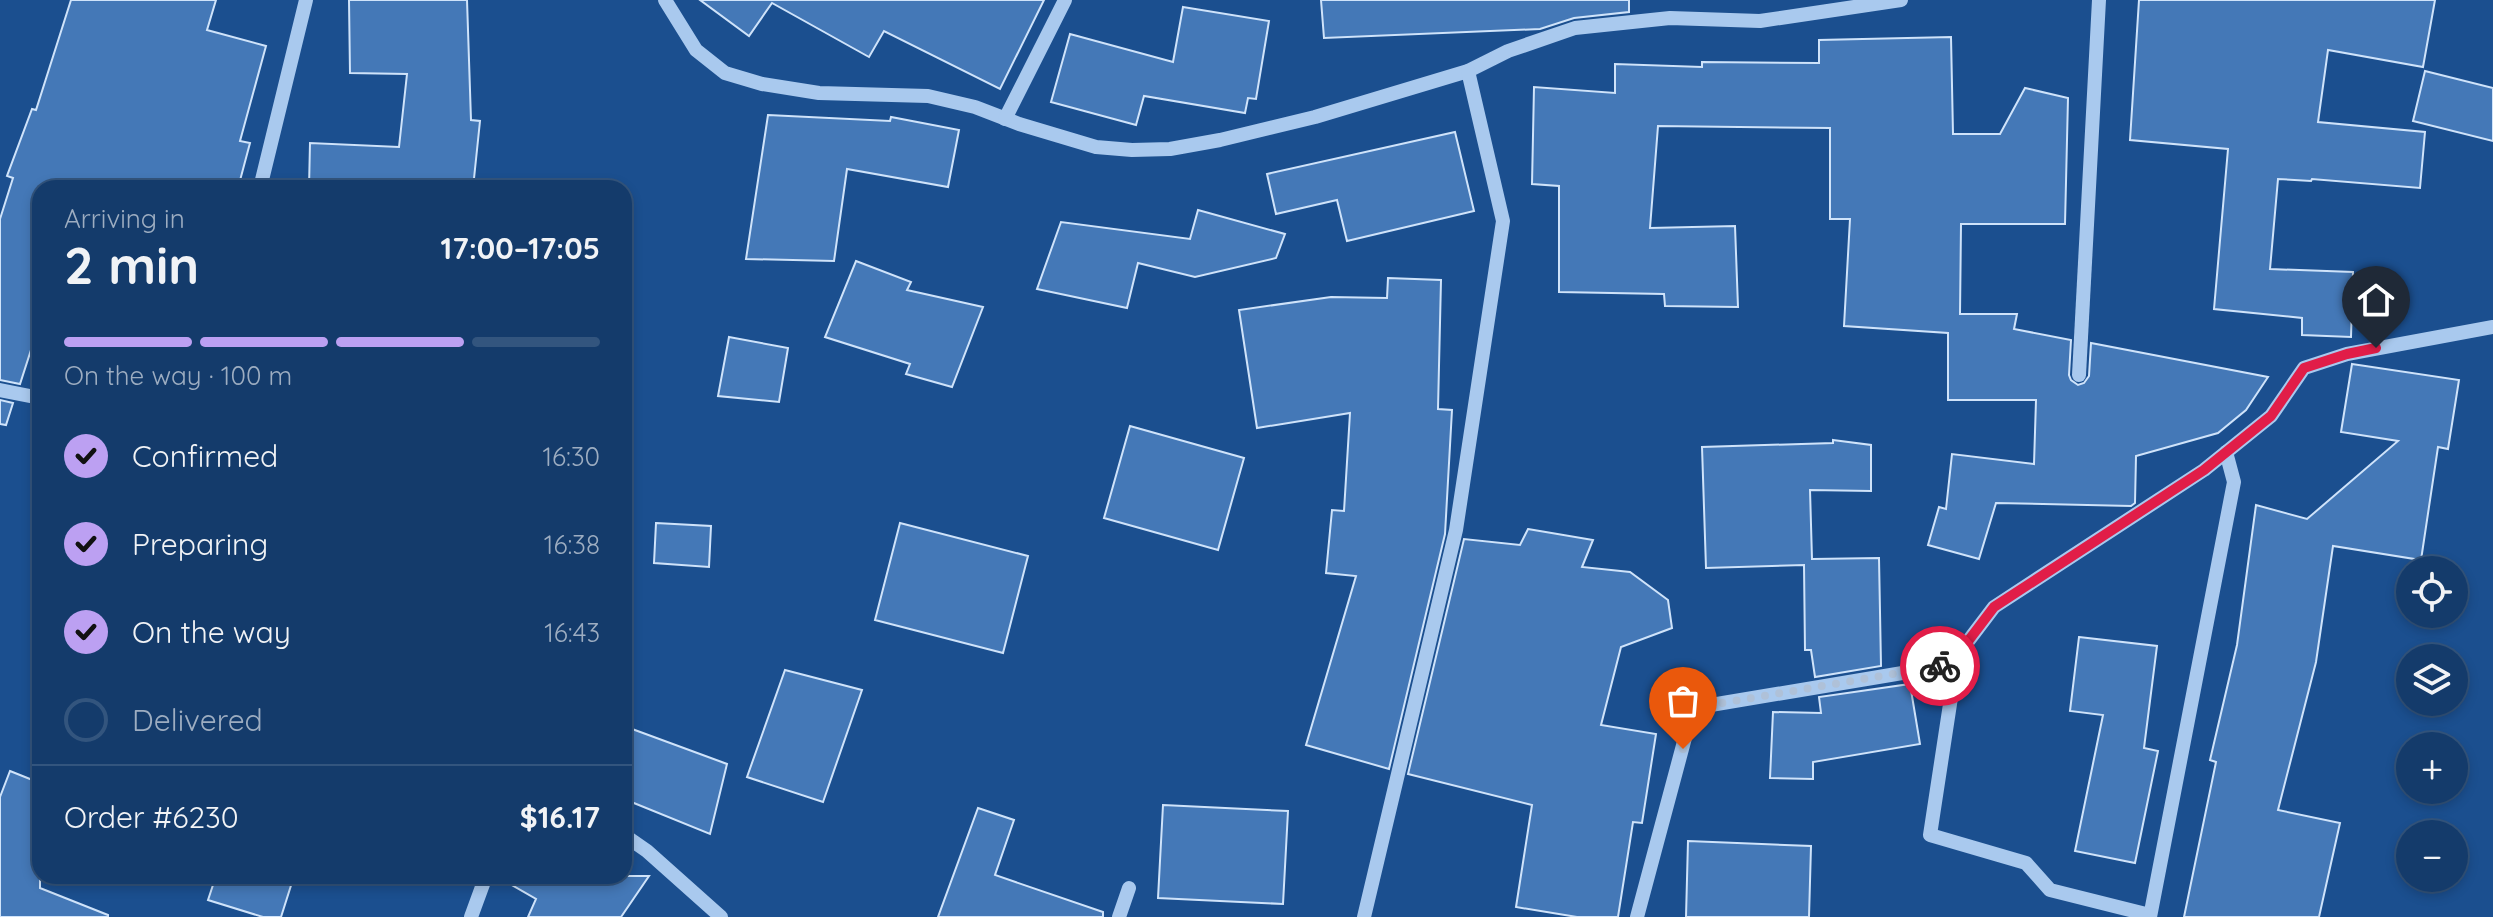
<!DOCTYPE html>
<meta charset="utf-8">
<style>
body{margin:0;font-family:Quicksand,sans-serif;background:#214673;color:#f1f3f6;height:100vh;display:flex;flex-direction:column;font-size:30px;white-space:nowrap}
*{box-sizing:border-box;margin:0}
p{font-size:26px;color:#9dadc1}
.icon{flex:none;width:44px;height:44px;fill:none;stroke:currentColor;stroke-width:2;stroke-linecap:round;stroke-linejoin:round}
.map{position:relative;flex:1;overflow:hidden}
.details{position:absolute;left:32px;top:180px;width:600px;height:704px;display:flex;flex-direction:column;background:#143b6b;border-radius:24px;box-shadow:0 4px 12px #0003,0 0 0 2px #33557e}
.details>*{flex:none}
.fabs{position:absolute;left:2396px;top:556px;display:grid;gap:16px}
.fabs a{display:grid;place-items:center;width:72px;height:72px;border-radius:50%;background:#143b6b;box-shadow:0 4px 12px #0003,0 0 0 2px #33557e;font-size:40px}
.pin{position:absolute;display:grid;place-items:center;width:68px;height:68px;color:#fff;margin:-82px -34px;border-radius:50% 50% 50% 0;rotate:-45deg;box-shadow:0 0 8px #0007}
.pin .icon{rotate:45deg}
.courier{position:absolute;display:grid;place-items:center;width:80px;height:80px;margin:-40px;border:6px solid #e11d48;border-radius:50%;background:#fff;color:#222;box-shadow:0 2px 10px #0007}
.summary em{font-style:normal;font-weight:700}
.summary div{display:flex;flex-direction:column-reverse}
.summary{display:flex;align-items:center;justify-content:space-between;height:136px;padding:0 32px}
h1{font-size:52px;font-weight:700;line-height:60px}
.bar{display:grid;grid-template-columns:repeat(4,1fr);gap:12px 8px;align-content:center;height:96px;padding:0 32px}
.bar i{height:10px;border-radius:6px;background:#33557e}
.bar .active{background:#bca0f2}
.bar p{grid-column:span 4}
.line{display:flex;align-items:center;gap:20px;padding:0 32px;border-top:2px solid #33557e}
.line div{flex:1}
ol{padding:0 32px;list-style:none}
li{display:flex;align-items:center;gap:24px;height:88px}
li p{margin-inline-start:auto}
li .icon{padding:8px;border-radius:50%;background:#bca0f2;color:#111;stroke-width:4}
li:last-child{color:#9dadc1}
li i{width:44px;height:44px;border:4px solid #33557e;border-radius:50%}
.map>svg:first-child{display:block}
.building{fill:#4478b7;stroke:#cfe3fa;stroke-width:2}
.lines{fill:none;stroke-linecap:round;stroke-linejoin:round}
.minor{stroke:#a9c9ee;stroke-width:14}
.done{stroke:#afc1d8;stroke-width:8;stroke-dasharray:0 14.4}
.route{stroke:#e11d48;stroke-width:10}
</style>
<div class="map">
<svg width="2493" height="917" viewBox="0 0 2493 917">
<rect width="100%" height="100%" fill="#1b4f8f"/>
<g class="building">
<path d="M 71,0 L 216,0 L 207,30 L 266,46 L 240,141 L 250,143 L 238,188 L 40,188 L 40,322 L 20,384 L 0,380 L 0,219 L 13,178 L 7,176 L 32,109 L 36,110 Z"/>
<path d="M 349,0 L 467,0 L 471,120 L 480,121 L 473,188 L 309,188 L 310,143 L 399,147 L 407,74 L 350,73 Z"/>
<path d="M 700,0 L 1044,0 L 1000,89 L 884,31 L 869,57 L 772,3 L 749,36 Z"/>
<path d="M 1321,0 L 1629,0 L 1629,12 L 1574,18 L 1540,29 L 1324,38 Z"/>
<path d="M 2139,0 L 2435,0 L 2423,67 L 2328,50 L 2318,122 L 2425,132 L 2420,188 L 2312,179 L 2311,181 L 2278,179 L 2270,269 L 2353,272 L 2351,337 L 2302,335 L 2302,318 L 2214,309 L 2228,149 L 2130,140 Z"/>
<path d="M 1183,7 L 1269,21 L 1256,99 L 1248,98 L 1245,113 L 1144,96 L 1136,125 L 1051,102 L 1070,34 L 1173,62 Z"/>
<path d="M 1951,37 L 1953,134 L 2000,134 L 2025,88 L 2068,98 L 2065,224 L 1961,224 L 1960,314 L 2017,314 L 2014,329 L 2071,340 L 2069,375 L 2071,380 L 2078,385 L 2084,383 L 2089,376 L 2091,343 L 2268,377 L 2246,410 L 2218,433 L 2136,456 L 2135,503 L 2131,506 L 1996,503 L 1979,559 L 1928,545 L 1939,507 L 1946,509 L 1952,454 L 2034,464 L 2036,400 L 1948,400 L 1948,333 L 1844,326 L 1850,219 L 1830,219 L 1830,128 L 1658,126 L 1650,228 L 1735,226 L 1738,307 L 1665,306 L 1664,294 L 1559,292 L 1559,186 L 1532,184 L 1534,87 L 1615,93 L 1615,64 L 1702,67 L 1702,62 L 1819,63 L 1819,40 Z"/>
<path d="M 2425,71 L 2493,88 L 2493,141 L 2413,121 Z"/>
<path d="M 768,115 L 890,121 L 891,117 L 959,130 L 948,187 L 847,169 L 834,261 L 746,259 Z"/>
<path d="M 1455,132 L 1474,211 L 1347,241 L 1337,200 L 1276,214 L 1267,174 Z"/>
<path d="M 1198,210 L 1285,234 L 1276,258 L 1195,277 L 1138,263 L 1127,308 L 1037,289 L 1061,222 L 1190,239 Z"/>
<path d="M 856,261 L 911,282 L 907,290 L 983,307 L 952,387 L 906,374 L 910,364 L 825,337 Z"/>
<path d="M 1388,278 L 1441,280 L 1438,409 L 1452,410 L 1445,534 L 1389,769 L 1306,745 L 1356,576 L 1326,573 L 1332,510 L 1344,511 L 1350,413 L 1257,428 L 1239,310 L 1331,297 L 1387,298 Z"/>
<path d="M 729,337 L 788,348 L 779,402 L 718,396 Z"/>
<path d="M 2352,364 L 2459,380 L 2448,449 L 2438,447 L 2421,560 L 2333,546 L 2316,662 L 2278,810 L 2340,823 L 2319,917 L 2184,917 L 2216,762 L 2210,760 L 2237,645 L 2256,505 L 2307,519 L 2398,441 L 2341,432 Z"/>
<path d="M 0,400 L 13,403 L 6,425 L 0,424 Z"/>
<path d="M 1130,426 L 1244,458 L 1218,550 L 1104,518 Z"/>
<path d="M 1833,440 L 1871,445 L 1871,491 L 1810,490 L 1812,559 L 1879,558 L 1881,666 L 1815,677 L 1811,650 L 1805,650 L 1804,565 L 1706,568 L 1702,447 L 1833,443 Z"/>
<path d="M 656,523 L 711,526 L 709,567 L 654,563 Z"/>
<path d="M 900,523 L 1028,556 L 1003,653 L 875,620 Z"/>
<path d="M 1528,529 L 1593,540 L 1582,567 L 1630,572 L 1668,600 L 1672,628 L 1621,647 L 1601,725 L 1656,734 L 1642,823 L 1633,822 L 1618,917 L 1577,917 L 1516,907 L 1532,805 L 1408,774 L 1464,539 L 1520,545 Z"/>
<path d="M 2079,637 L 2157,646 L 2144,748 L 2158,751 L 2135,863 L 2075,851 L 2103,715 L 2070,711 Z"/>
<path d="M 785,670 L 862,690 L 823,802 L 747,777 Z"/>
<path d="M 1910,684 L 1920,744 L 1813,762 L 1813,779 L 1770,778 L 1773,712 L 1821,713 L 1819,697 Z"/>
<path d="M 624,726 L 727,764 L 710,834 L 624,799 Z"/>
<path d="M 10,771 L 40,783 L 40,888 L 108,915 L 108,917 L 0,917 L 0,797 Z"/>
<path d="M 1163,805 L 1288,811 L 1283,904 L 1158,898 Z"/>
<path d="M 978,808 L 1014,820 L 995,875 L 1103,912 L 1103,917 L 938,917 Z"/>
<path d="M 1688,841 L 1811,846 L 1809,917 L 1686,917 Z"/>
<path d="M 216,876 L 294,876 L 281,917 L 263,917 L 208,900 Z"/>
<path d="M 496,876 L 649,876 L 621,917 L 528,917 L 536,899 Z"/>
</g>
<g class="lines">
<g class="minor">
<path d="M 665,0 L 696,50 L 725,73 L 762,84 L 819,93 L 928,96 L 975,107 L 1019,124 L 1096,147 L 1132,150 L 1170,149 L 1220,140 L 1315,117 L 1468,71 L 1508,51 L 1575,28 L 1670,18 L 1760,21 L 1901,0"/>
<path d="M 1005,119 L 1065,0"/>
<path d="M 260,188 L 306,0"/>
<path d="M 2079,375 L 2099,0"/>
<path d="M 0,390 L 40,398"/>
<path d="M 1950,665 L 1952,691 L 1930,835 L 2026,863 L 2050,890 L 2150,915"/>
<path d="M 624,835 L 647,851 L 721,917"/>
<path d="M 471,917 L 486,876"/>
<path d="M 1119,917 L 1129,888"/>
<path d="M 1364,917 L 1456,530 L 1503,221 L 1468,71"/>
<path d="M 1637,917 L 1693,708 L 1950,665 L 1994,607 L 2204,470 L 2271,416 L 2304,368 L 2347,354 L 2493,327"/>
<path d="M 2150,917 L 2234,482 L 2226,452"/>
</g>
</g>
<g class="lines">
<path class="done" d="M 1683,749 L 1693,708 L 1940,666"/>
<path class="route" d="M 1940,666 L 1950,665 L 1994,607 L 2204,470 L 2271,416 L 2304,368 L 2347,354 L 2376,348"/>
</g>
</svg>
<div class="fabs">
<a><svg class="icon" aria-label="locate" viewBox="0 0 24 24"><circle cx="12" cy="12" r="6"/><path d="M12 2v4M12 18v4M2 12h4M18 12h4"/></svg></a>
<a><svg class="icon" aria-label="layers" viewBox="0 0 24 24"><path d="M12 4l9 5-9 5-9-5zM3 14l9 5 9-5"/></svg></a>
<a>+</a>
<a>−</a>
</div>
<div class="pin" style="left:1683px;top:749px;background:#ea580c"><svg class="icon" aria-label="bag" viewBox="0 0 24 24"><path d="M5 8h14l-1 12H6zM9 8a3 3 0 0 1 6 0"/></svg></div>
<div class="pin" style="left:2376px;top:348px;background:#1f2937"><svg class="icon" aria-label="home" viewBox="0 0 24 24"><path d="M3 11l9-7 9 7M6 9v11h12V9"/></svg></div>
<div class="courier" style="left:1940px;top:666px"><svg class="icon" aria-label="bike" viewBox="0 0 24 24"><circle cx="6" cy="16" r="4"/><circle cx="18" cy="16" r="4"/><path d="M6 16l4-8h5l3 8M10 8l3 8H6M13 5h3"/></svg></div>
<section class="details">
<div class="summary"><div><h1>2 min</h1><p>Arriving in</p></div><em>17:00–17:05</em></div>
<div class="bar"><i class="active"></i><i class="active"></i><i class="active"></i><i></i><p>On the way · 100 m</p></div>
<ol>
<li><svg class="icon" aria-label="check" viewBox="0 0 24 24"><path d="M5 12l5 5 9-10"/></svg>Confirmed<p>16:30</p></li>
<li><svg class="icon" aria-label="check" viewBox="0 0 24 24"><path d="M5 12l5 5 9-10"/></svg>Preparing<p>16:38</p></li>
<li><svg class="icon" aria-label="check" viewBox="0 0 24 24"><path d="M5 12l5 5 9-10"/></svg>On the way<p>16:43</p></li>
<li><i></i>Delivered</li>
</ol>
<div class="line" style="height:104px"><div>Order #6230</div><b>$16.17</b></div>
</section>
</div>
